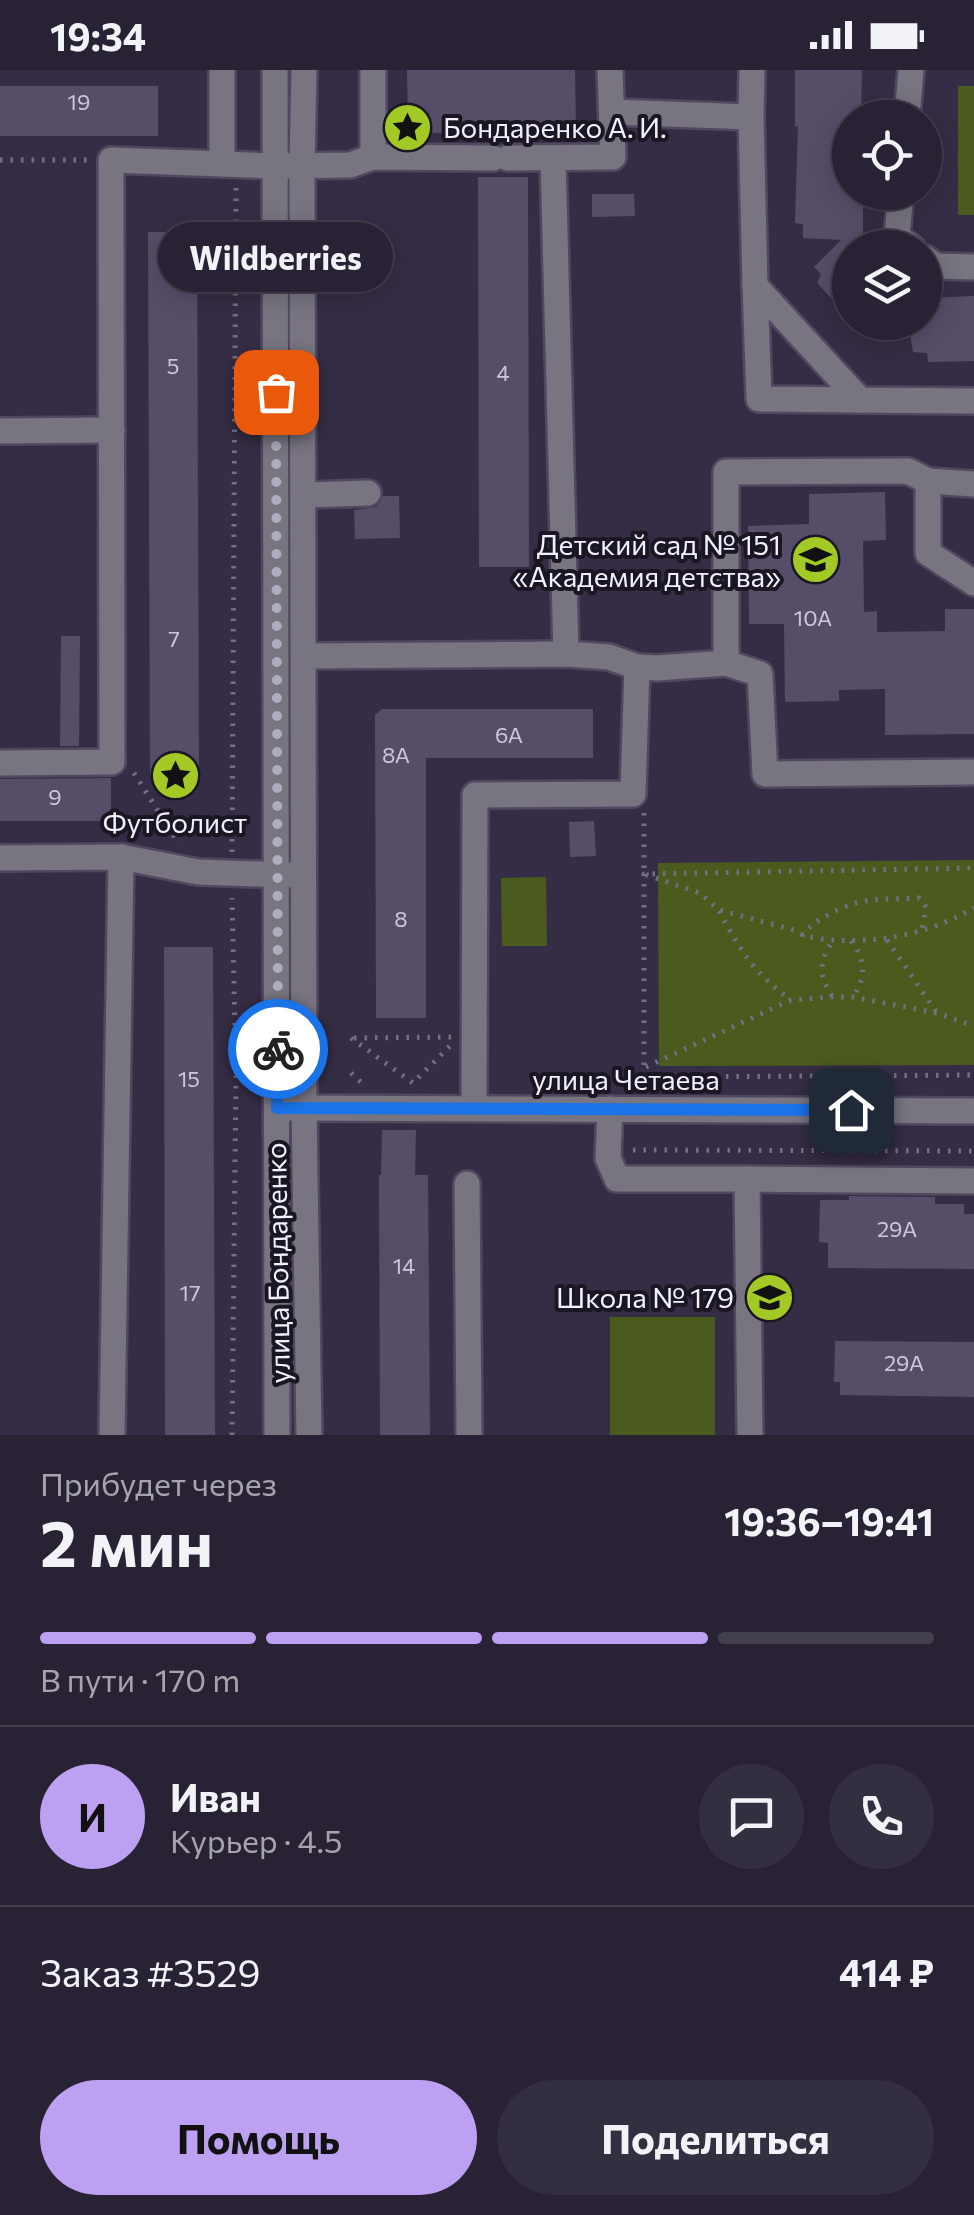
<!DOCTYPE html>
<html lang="ru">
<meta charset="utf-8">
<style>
body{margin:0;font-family:Commissioner,sans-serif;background:#342f40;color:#f1f3f6;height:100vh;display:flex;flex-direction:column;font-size:38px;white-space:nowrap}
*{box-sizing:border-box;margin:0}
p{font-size:32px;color:#a5a4ac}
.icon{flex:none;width:55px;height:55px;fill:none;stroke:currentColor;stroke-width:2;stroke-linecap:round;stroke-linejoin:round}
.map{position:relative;height:1365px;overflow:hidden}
.details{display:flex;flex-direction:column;background:#282234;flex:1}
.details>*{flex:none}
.fabs{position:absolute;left:832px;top:30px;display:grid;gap:20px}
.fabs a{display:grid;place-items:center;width:110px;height:110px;border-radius:50%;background:#282234;box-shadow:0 5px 25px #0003,0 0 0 2px #443f4f;font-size:50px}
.pin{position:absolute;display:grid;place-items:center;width:85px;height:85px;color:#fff;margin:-42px;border-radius:20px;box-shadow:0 5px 15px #0006}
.courier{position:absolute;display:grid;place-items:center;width:100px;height:100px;margin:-50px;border:8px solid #1a73e8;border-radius:50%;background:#fff;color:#222;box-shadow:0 2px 12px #0007}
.bubble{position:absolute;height:70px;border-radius:35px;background:#282234;box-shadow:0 5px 25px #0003,0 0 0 2px #443f4f;font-size:32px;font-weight:700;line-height:70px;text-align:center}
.overview em{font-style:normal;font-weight:700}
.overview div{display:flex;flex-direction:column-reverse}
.overview{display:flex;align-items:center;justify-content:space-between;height:170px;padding:0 40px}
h1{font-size:65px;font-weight:700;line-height:75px}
.bar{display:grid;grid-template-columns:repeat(4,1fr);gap:15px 10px;align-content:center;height:120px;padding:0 40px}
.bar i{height:12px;border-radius:8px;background:#443f4f}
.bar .active{background:#bca0f2}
.bar p{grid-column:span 4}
.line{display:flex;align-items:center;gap:25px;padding:0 40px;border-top:2px solid #443f4f}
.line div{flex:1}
.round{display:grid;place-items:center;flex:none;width:105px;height:105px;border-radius:52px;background:#342f40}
.button{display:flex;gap:20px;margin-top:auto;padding:20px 40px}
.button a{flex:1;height:115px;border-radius:60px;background:#bca0f2;color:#111;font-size:40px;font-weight:700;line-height:115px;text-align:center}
.button a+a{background:#342f40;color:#f1f3f6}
.status{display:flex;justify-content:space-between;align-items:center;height:70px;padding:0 50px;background:#282234;direction:ltr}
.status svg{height:28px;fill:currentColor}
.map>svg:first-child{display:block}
.green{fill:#4b5b1e}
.building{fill:#564e68}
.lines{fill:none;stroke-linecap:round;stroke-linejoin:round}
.minor-casing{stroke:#50485f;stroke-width:30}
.path{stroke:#756f84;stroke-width:5;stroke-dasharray:2.5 8;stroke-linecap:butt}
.minor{stroke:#787581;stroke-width:25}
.done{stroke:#b0abbe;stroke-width:10;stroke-dasharray:0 18}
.route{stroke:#1a73e8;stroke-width:12}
.labels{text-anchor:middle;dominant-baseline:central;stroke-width:8;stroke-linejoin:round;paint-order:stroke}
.number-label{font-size:22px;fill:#ccc7d9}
.poi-label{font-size:28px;fill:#f3efff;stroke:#1b1722;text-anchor:end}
.street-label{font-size:28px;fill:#f3efff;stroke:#1b1722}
</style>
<div class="status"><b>19:34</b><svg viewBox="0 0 49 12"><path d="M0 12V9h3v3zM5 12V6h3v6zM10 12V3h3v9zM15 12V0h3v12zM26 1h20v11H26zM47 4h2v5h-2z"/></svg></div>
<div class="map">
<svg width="974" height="1365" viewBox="0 0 974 1365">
<rect width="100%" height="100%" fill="#352d45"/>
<g class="green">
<rect x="958" y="16" width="16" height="129"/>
<path d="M 974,790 L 974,995 L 659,996 L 658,793 Z"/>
<path d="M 546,807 L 547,876 L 502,876 L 501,808 Z"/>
<rect x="610" y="1247" width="105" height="118"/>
</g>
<g class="building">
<path d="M 407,0 L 575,0 L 576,62 L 408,63 Z"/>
<path d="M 795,0 L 862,0 L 861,48 L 850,48 L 850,122 L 863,122 L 863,171 L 850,171 L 850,248 L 817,213 L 821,204 L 814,197 L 841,170 L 803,168 L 803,154 L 795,153 L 798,56 L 795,57 Z"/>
<rect x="0" y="16" width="158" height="50"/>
<path d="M 478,107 L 528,107 L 529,497 L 479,497 Z"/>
<path d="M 592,124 L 634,124 L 635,146 L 592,147 Z"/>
<path d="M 148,162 L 197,162 L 199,705 L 150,705 Z"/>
<path d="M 974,226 L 974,291 L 928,292 L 927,283 L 913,282 L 908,252 L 925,252 L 925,237 L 929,237 L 930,228 Z"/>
<path d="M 885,422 L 886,470 L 863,471 L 864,542 L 877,541 L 877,562 L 945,561 L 945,539 L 974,539 L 974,664 L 885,665 L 885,619 L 839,620 L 839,631 L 785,632 L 784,554 L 749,554 L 748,456 L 809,454 L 809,424 Z"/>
<path d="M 383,426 L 399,426 L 400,468 L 355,469 L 354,440 L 376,437 Z"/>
<path d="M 61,566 L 80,566 L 79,676 L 60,676 Z"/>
<path d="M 382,639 L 593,639 L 593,688 L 426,688 L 426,948 L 376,948 L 375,645 Z"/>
<path d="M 111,708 L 111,751 L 0,751 L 0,709 Z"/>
<path d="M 594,751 L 596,786 L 570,787 L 569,752 Z"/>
<path d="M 164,877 L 213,877 L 215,1365 L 165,1365 Z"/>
<path d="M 382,1060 L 416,1060 L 415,1105 L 428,1105 L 430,1365 L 380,1365 L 379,1105 L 381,1105 Z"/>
<path d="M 849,1126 L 935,1127 L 935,1134 L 964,1134 L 964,1144 L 974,1144 L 974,1199 L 828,1198 L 828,1173 L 819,1172 L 820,1130 L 849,1130 Z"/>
<path d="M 835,1271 L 974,1272 L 974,1327 L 840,1325 L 840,1312 L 834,1312 Z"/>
</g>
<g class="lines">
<defs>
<g id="minor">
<path d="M 275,0 L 277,1365"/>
<path d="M 304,0 L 302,95 L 304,1038 L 309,1365"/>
<path d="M 752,0 L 751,47 L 755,216 L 860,330 L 974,331"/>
<path d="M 612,42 L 751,47"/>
<path d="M 907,48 L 911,0"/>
<path d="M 373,87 L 373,0"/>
<path d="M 508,88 L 613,87 L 610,0"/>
<path d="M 553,88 L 566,584"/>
<path d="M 222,93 L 222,0"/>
<path d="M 901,122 L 897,166 L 912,178"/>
<path d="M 925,188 L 936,196 L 974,197"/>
<path d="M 755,216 L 759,329 L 860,330"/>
<path d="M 0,361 L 112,360"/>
<path d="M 928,411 L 928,483 L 974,513"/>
<path d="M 974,414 L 928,411 L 908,401 L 726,402 L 726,593 L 760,604 L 765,704 L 974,702"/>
<path d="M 304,425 L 368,423"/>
<path d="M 305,586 L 566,584 L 609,587 L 637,597 L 633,724 L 475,725 L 474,1038"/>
<path d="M 637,597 L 657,598 L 726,593"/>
<path d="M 0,693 L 112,692 L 111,90 L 275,96 L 350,95 L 373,87 L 493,88"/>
<path d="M 0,788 L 121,787 L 198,802 L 290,805"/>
<path d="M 289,1038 L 974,1041"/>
<path d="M 610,1039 L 608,1088 L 617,1109 L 747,1109 L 750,1365"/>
<path d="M 747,1109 L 974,1111"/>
<path d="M 467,1114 L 469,1365"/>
<path d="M 112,1365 L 121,787"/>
</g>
</defs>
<use href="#minor" class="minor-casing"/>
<g class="path">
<path d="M 0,90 L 87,90"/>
<path d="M 134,703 L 179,774"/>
<path d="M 644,743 L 644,804 L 700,823 L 719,840 L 794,860 C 803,867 812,867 823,869 C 875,875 929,864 974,838"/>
<path d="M 232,782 L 236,118"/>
<path d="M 719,841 C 742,883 752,901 791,930"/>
<path d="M 802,866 C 809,856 816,852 826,846 C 860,826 881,830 919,828 L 926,837 L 922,859"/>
<path d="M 887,870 L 937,943"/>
<path d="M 851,871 C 866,890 866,907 853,927"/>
<path d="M 832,926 C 818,906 819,889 834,870"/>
<path d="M 351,968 L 413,1013 L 450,976"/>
<path d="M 354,968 L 453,967"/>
<path d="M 646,997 L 791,930 L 832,927 L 853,927 L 937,943 L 974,956"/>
<path d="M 351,1003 L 363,1014"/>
<path d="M 654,1013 L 665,1007 L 974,1005"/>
<path d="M 644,1016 L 644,804 L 974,798"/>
<path d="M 633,1080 L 974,1081"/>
<path d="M 232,1365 L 236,1004 L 232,828"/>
</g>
<use href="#minor" class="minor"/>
</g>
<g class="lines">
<path class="done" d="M 276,322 L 278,979"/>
<path class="route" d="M 278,979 L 277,1038 L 851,1040"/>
</g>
<defs>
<symbol id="sight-disc" viewBox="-11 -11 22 22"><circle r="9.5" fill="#a3c927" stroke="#1b1722"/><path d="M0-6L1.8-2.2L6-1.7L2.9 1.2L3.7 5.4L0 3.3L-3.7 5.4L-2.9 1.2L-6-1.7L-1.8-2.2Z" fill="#111"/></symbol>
<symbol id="school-disc" viewBox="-11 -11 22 22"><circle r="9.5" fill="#a3c927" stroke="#1b1722"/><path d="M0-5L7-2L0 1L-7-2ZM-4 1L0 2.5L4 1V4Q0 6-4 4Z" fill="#111"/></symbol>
</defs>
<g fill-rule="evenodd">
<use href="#sight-disc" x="380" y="30" width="55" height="55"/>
<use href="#school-disc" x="788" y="462" width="55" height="55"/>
<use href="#sight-disc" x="148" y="678" width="55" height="55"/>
<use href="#school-disc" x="742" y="1200" width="55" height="55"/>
</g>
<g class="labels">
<g class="number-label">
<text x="79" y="31">19</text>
<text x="173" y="295">5</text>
<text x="503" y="302">4</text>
<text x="813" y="547">10А</text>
<text x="174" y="568">7</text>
<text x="509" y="664">6А</text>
<text x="396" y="684">8А</text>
<text x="55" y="726">9</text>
<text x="401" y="848">8</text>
<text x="189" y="1008">15</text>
<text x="897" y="1158">29А</text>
<text x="404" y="1195">14</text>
<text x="190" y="1222">17</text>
<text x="904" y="1292">29А</text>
</g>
<g class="poi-label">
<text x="443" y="57" text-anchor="start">Бондаренко А. И.</text>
<text x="781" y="474">Детский сад № 151<tspan x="781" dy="32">«Академия детства»</tspan></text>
<text x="175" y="752" text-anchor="middle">Футболист</text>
<text x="734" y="1227">Школа № 179</text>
</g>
<g class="street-label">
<text x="626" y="1009">улица Четаева</text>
<text transform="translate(277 1193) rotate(-91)">улица Бондаренко</text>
</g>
</g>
</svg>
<div class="fabs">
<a><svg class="icon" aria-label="locate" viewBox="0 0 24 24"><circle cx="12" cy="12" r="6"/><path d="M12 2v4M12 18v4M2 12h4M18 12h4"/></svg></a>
<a><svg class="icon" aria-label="layers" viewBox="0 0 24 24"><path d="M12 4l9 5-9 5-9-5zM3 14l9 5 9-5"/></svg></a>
</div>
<div class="pin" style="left:276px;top:322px;background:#ea580c"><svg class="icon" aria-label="bag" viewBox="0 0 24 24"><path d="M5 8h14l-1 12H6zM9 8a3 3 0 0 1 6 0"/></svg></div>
<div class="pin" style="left:851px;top:1040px;background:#1f2937"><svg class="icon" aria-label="home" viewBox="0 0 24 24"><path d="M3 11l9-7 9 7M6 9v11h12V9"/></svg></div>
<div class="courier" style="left:278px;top:979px"><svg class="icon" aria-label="bike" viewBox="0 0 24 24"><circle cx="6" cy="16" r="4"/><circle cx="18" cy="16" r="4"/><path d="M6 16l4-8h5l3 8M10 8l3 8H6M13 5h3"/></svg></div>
<div class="bubble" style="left:158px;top:152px;width:235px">Wildberries</div>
</div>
<section class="details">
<div class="overview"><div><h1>2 мин</h1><p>Прибудет через</p></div><em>19:36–19:41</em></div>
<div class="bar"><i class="active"></i><i class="active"></i><i class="active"></i><i></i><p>В пути · 170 m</p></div>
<div class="line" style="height:180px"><b class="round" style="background:#bca0f2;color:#111">И</b><div><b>Иван</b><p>Курьер · 4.5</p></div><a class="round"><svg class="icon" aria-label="chat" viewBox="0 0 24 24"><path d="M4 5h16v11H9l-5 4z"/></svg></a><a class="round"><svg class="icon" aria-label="phone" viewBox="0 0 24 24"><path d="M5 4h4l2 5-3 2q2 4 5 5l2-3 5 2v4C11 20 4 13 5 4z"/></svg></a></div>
<div class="line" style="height:130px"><div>Заказ #3529</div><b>414 ₽</b></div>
<div class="button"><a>Помощь</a><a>Поделиться</a></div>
</section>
